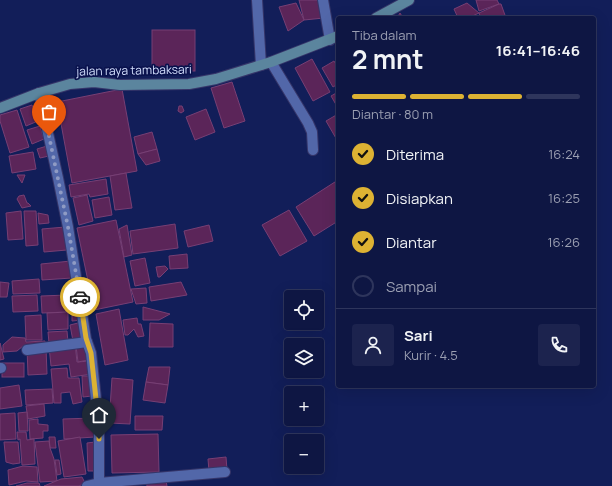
<!DOCTYPE html>
<html lang="id">
<meta charset="utf-8">
<style>
body{margin:0;font-family:Manrope,sans-serif;background:#1c234e;color:#f1f3f6;height:100vh;display:flex;flex-direction:column;font-size:15px;white-space:nowrap}
*{box-sizing:border-box;margin:0}
p{font-size:13px;color:#9b9fb2}
.icon{flex:none;width:22px;height:22px;fill:none;stroke:currentColor;stroke-width:2;stroke-linecap:round;stroke-linejoin:round}
.map{position:relative;flex:1;overflow:hidden}
.details{position:absolute;left:336px;top:16px;width:260px;height:372px;display:flex;flex-direction:column;background:#0e1643;border-radius:4px;box-shadow:0 4px 16px #0002,0 0 0 1px #2e355c}
.details>*{flex:none}
.buttons{position:absolute;left:284px;top:290px;display:grid;gap:8px}
.buttons a{display:grid;place-items:center;width:40px;height:40px;border-radius:4px;background:#0e1643;box-shadow:0 4px 16px #0002,0 0 0 1px #2e355c;font-size:20px}
.pin{position:absolute;display:grid;place-items:center;width:34px;height:34px;color:#fff;margin:-41px -17px;border-radius:50% 50% 50% 0;rotate:-45deg;box-shadow:0 0 4px #0007}
.pin .icon{rotate:45deg}
.courier{position:absolute;display:grid;place-items:center;width:40px;height:40px;margin:-20px;border:3px solid #ddb233;border-radius:50%;background:#fff;color:#222;box-shadow:0 1px 5px #0007}
.head em{font-style:normal;font-weight:700}
.head div{display:flex;flex-direction:column-reverse}
.head{display:flex;align-items:center;justify-content:space-between;height:68px;padding:0 16px}
h1{font-size:26px;font-weight:700;line-height:30px}
.bar{display:grid;grid-template-columns:repeat(4,1fr);gap:6px 4px;align-content:center;height:48px;padding:0 16px}
.bar i{height:5px;border-radius:3px;background:#2e355c}
.bar .active{background:#ddb233}
.bar p{grid-column:span 4}
.line{display:flex;align-items:center;gap:10px;padding:0 16px;border-top:1px solid #2e355c}
.line div{flex:1}
.round{display:grid;place-items:center;flex:none;width:42px;height:42px;border-radius:4px;background:#1c234e}
ol{padding:0 16px;list-style:none}
li{display:flex;align-items:center;gap:12px;height:44px}
li p{margin-inline-start:auto}
li .icon{padding:4px;border-radius:50%;background:#ddb233;color:#111;stroke-width:4}
li:last-child{color:#9b9fb2}
li i{width:22px;height:22px;border:2px solid #2e355c;border-radius:50%}
.map>svg:first-child{display:block}
.building{fill:#5b2559;stroke:#773f74}
.lines{fill:none;stroke-linecap:round;stroke-linejoin:round}
.street-casing{stroke:#36366a;stroke-width:12}
.secondary-casing{stroke:#36366a;stroke-width:12}
.street{stroke:#5267a9;stroke-width:10}
.secondary{stroke:#5b859e;stroke-width:10}
.done{stroke:#8f9bc4;stroke-width:4;stroke-dasharray:0 7.2}
.route{stroke:#ddb233;stroke-width:5}
.labels{text-anchor:middle;dominant-baseline:central;stroke-width:3.5;stroke-linejoin:round;paint-order:stroke}
.street-label{font-size:12px;fill:#d3dffd;stroke:#0a124d}
</style>
<div class="map">
<svg width="612" height="486" viewBox="0 0 612 486">
<rect width="100%" height="100%" fill="#121e59"/>
<g class="building">
<path d="M 299,0 L 320,0 L 324,18 L 304,20 Z"/>
<path d="M 476,0 L 497,0 L 499,4 L 479,11 Z"/>
<path d="M 296,3 L 304,20 L 288,31 L 279,7 Z"/>
<path d="M 467,3 L 479,13 L 468,18 L 458,18 L 454,9 Z"/>
<path d="M 499,4 L 501,4 L 506,18 L 481,18 L 479,13 Z"/>
<path d="M 400,13 L 403,18 L 397,18 Z"/>
<rect x="152" y="30" width="43" height="41"/>
<path d="M 312,59 L 330,92 L 313,101 L 295,68 Z"/>
<path d="M 334,61 L 338,68 L 338,84 L 333,87 L 322,68 Z"/>
<path d="M 232,82 L 245,121 L 224,128 L 211,88 Z"/>
<path d="M 122,89 L 137,171 L 72,183 L 57,102 Z"/>
<path d="M 338,92 L 338,108 L 331,96 Z"/>
<path d="M 32,105 L 38,121 L 26,126 L 20,109 Z"/>
<path d="M 179,106 L 182,106 L 184,111 L 181,113 L 178,111 Z"/>
<path d="M 206,109 L 215,132 L 195,140 L 186,117 Z"/>
<path d="M 17,110 L 29,147 L 10,153 L 0,121 L 0,115 Z"/>
<path d="M 338,114 L 338,140 L 337,140 L 326,121 Z"/>
<path d="M 40,126 L 44,139 L 32,144 L 27,130 Z"/>
<path d="M 152,132 L 157,149 L 138,154 L 134,137 Z"/>
<path d="M 47,146 L 49,156 L 40,158 L 37,149 Z"/>
<path d="M 157,149 L 160,161 L 146,165 L 138,154 Z"/>
<path d="M 33,152 L 36,169 L 12,173 L 9,156 Z"/>
<path d="M 126,173 L 132,208 L 115,210 L 110,176 Z"/>
<path d="M 17,175 L 25,175 L 22,183 Z"/>
<path d="M 106,179 L 108,194 L 90,197 L 89,194 L 71,197 L 69,185 Z"/>
<path d="M 338,180 L 338,221 L 314,236 L 296,207 Z"/>
<path d="M 24,195 L 27,203 L 28,203 L 31,206 L 22,208 L 17,199 L 19,196 Z"/>
<path d="M 87,195 L 93,221 L 79,225 L 73,198 Z"/>
<path d="M 109,197 L 112,215 L 95,218 L 92,200 Z"/>
<path d="M 289,210 L 307,241 L 280,256 L 262,225 Z"/>
<path d="M 21,211 L 23,239 L 8,240 L 6,213 Z"/>
<path d="M 24,211 L 36,211 L 38,245 L 26,246 Z"/>
<path d="M 38,213 L 48,215 L 49,223 L 39,224 Z"/>
<path d="M 116,220 L 133,302 L 94,310 L 77,228 Z"/>
<path d="M 175,224 L 178,248 L 133,254 L 130,231 Z"/>
<path d="M 127,225 L 132,255 L 124,257 L 119,229 Z"/>
<path d="M 209,225 L 213,241 L 188,247 L 184,231 Z"/>
<path d="M 65,227 L 67,250 L 44,252 L 42,229 Z"/>
<path d="M 187,254 L 188,268 L 170,269 L 169,256 Z"/>
<path d="M 145,258 L 150,283 L 135,286 L 130,261 Z"/>
<path d="M 71,261 L 72,278 L 42,280 L 41,264 Z"/>
<path d="M 165,266 L 168,269 L 160,277 L 158,277 L 156,267 Z"/>
<path d="M 39,279 L 40,293 L 13,294 L 12,281 Z"/>
<path d="M 0,282 L 9,283 L 7,297 L 0,297 Z"/>
<path d="M 181,282 L 187,295 L 151,301 L 149,287 Z"/>
<path d="M 146,288 L 147,303 L 136,304 L 131,289 Z"/>
<path d="M 37,295 L 38,311 L 13,312 L 12,296 Z"/>
<path d="M 67,295 L 68,312 L 42,313 L 41,296 Z"/>
<path d="M 70,296 L 79,298 L 80,304 L 69,306 Z"/>
<path d="M 72,306 L 81,306 L 82,320 L 72,321 Z"/>
<path d="M 143,307 L 170,314 L 159,320 L 143,320 Z"/>
<path d="M 119,309 L 128,360 L 105,365 L 96,314 Z"/>
<path d="M 68,312 L 68,329 L 48,330 L 47,313 Z"/>
<path d="M 41,315 L 42,340 L 26,340 L 25,316 Z"/>
<path d="M 137,318 L 138,324 L 141,324 L 144,336 L 138,337 L 134,329 L 128,335 L 125,335 L 123,320 Z"/>
<path d="M 82,322 L 86,339 L 73,341 L 70,325 Z"/>
<path d="M 150,323 L 173,324 L 173,347 L 149,347 Z"/>
<path d="M 67,331 L 68,342 L 49,343 L 48,332 Z"/>
<path d="M 12,337 L 25,338 L 26,342 L 45,341 L 45,345 L 23,346 L 17,351 L 3,352 L 3,345 Z"/>
<path d="M 0,343 L 4,359 L 0,360 Z"/>
<path d="M 75,343 L 77,362 L 90,361 L 92,374 L 71,377 L 69,364 L 51,366 L 49,346 Z"/>
<path d="M 86,344 L 88,360 L 78,362 L 76,346 Z"/>
<path d="M 27,348 L 46,348 L 47,374 L 28,375 Z"/>
<rect x="2" y="363" width="22" height="14"/>
<path d="M 149,367 L 170,367 L 168,385 L 146,382 Z"/>
<path d="M 67,368 L 68,378 L 79,378 L 82,402 L 73,404 L 70,392 L 61,393 L 61,403 L 54,403 L 51,369 Z"/>
<path d="M 82,376 L 90,376 L 92,396 L 83,397 Z"/>
<path d="M 112,378 L 133,380 L 130,424 L 109,423 Z"/>
<path d="M 146,382 L 168,385 L 165,403 L 143,400 Z"/>
<path d="M 19,385 L 22,406 L 0,409 L 0,388 Z"/>
<path d="M 52,389 L 53,403 L 26,405 L 25,390 Z"/>
<path d="M 44,404 L 45,416 L 28,419 L 26,406 Z"/>
<path d="M 27,412 L 28,431 L 19,431 L 18,413 Z"/>
<path d="M 15,413 L 16,439 L 0,440 L 0,414 Z"/>
<path d="M 135,416 L 163,416 L 162,430 L 135,430 Z"/>
<path d="M 94,418 L 95,437 L 64,439 L 63,419 Z"/>
<path d="M 38,419 L 38,424 L 48,425 L 48,431 L 43,431 L 43,438 L 30,439 L 29,420 Z"/>
<path d="M 17,432 L 26,432 L 27,440 L 34,439 L 35,464 L 22,465 L 20,439 L 18,440 Z"/>
<path d="M 158,434 L 159,472 L 112,473 L 111,435 Z"/>
<path d="M 49,437 L 55,437 L 56,448 L 50,448 Z"/>
<path d="M 80,437 L 86,474 L 64,477 L 58,441 Z"/>
<path d="M 49,441 L 50,448 L 54,459 L 57,481 L 40,482 L 35,442 Z"/>
<path d="M 4,442 L 18,442 L 20,463 L 13,464 L 6,462 Z"/>
<path d="M 95,442 L 97,471 L 88,471 L 87,443 Z"/>
<path d="M 226,457 L 227,470 L 209,471 L 208,459 Z"/>
<path d="M 55,460 L 59,460 L 61,474 L 57,475 Z"/>
<path d="M 23,466 L 37,467 L 38,482 L 26,481 L 9,485 L 8,470 Z"/>
<path d="M 82,477 L 85,483 L 79,486 L 44,486 L 61,479 Z"/>
<path d="M 146,481 L 166,481 L 167,486 L 147,486 Z"/>
<path d="M 27,483 L 39,483 L 40,486 L 16,486 Z"/>
</g>
<g class="lines">
<defs>
<g id="street">
<path d="M 257,0 L 261,65"/>
<path d="M 323,0 L 330,40"/>
<path d="M 271,62 L 308,123 L 312,132 L 313,150"/>
<path d="M 39,93 L 58,178 L 68,227 L 86,339 L 91,353 L 99,427 L 99,483 L 87,486"/>
<path d="M 27,350 L 87,342"/>
<path d="M 0,368 L 1,368"/>
<path d="M 99,483 L 225,472"/>
</g>
<g id="secondary">
<path d="M 376,18 L 409,0"/>
<path d="M 0,108 L 39,93 L 70,84 L 94,82 L 120,85 L 189,84 L 216,79 L 271,62 L 338,36"/>
</g>
</defs>
<use href="#street" class="street-casing"/>
<use href="#secondary" class="secondary-casing"/>
<use href="#street" class="street"/>
<use href="#secondary" class="secondary"/>
</g>
<g class="lines">
<path class="done" d="M 49,136 L 68,227 L 80,297"/>
<path class="route" d="M 80,297 L 86,338 L 91,353 L 99,427 L 99,439"/>
</g>
<g class="labels">
<g class="street-label">
<text transform="translate(134 70) rotate(-1)">jalan raya tambaksari</text>
</g>
</g>
</svg>
<div class="buttons">
<a><svg class="icon" aria-label="locate" viewBox="0 0 24 24"><circle cx="12" cy="12" r="6"/><path d="M12 2v4M12 18v4M2 12h4M18 12h4"/></svg></a>
<a><svg class="icon" aria-label="layers" viewBox="0 0 24 24"><path d="M12 4l9 5-9 5-9-5zM3 14l9 5 9-5"/></svg></a>
<a>+</a>
<a>−</a>
</div>
<div class="pin" style="left:49px;top:136px;background:#ea580c"><svg class="icon" aria-label="bag" viewBox="0 0 24 24"><path d="M5 8h14l-1 12H6zM9 8a3 3 0 0 1 6 0"/></svg></div>
<div class="pin" style="left:99px;top:439px;background:#1f2937"><svg class="icon" aria-label="home" viewBox="0 0 24 24"><path d="M3 11l9-7 9 7M6 9v11h12V9"/></svg></div>
<div class="courier" style="left:80px;top:297px"><svg class="icon" aria-label="car" viewBox="0 0 24 24"><path d="M5 17H2v-5l4-1 3-4h7l3 4 3 1v5h-3M9 17h6M6 11h13"/><circle cx="7" cy="17" r="2"/><circle cx="17" cy="17" r="2"/></svg></div>
<section class="details">
<div class="head"><div><h1>2 mnt</h1><p>Tiba dalam</p></div><em>16:41–16:46</em></div>
<div class="bar"><i class="active"></i><i class="active"></i><i class="active"></i><i></i><p>Diantar · 80 m</p></div>
<ol>
<li><svg class="icon" aria-label="check" viewBox="0 0 24 24"><path d="M5 12l5 5 9-10"/></svg>Diterima<p>16:24</p></li>
<li><svg class="icon" aria-label="check" viewBox="0 0 24 24"><path d="M5 12l5 5 9-10"/></svg>Disiapkan<p>16:25</p></li>
<li><svg class="icon" aria-label="check" viewBox="0 0 24 24"><path d="M5 12l5 5 9-10"/></svg>Diantar<p>16:26</p></li>
<li><i></i>Sampai</li>
</ol>
<div class="line" style="height:72px"><a class="round"><svg class="icon" aria-label="person" viewBox="0 0 24 24"><circle cx="12" cy="8" r="4"/><path d="M4 21q1-7 8-7t8 7"/></svg></a><div><b>Sari</b><p>Kurir · 4.5</p></div><a class="round"><svg class="icon" aria-label="phone" viewBox="0 0 24 24"><path d="M5 4h4l2 5-3 2q2 4 5 5l2-3 5 2v4C11 20 4 13 5 4z"/></svg></a></div>
</section>
</div>
